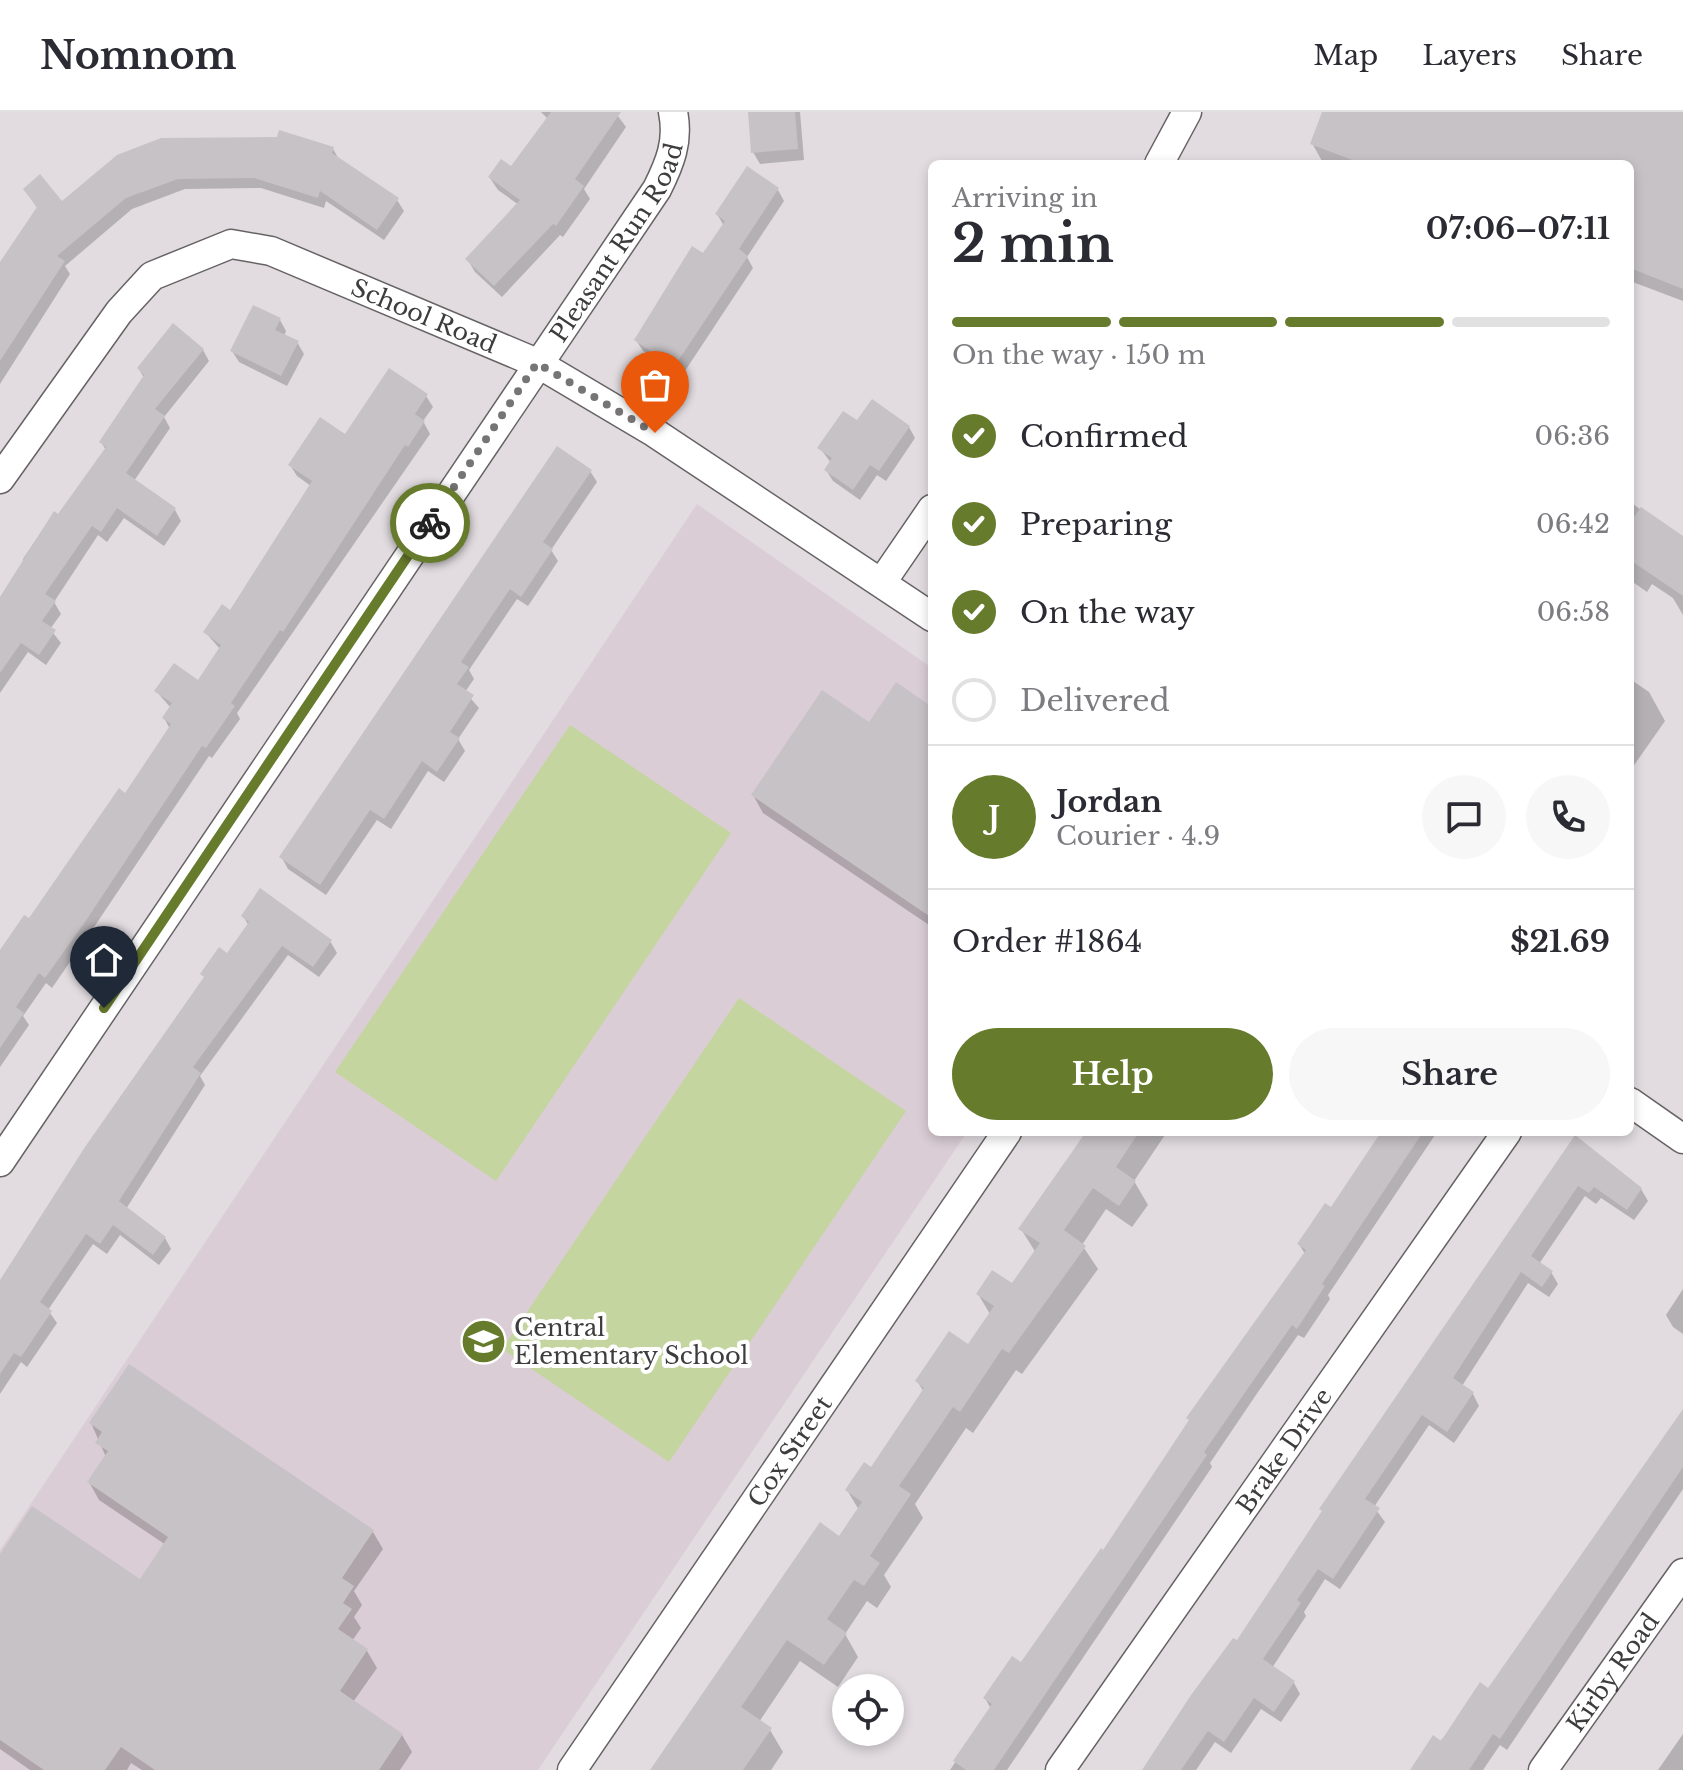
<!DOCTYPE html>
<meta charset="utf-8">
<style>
body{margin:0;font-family:"Libre Baskerville",serif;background:#f7f7f7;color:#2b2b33;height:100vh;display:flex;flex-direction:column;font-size:30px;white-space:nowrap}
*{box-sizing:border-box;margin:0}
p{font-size:26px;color:#7c7c81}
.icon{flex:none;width:44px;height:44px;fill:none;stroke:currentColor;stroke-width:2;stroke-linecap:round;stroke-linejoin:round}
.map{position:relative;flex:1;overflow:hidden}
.side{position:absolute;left:928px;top:48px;width:706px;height:976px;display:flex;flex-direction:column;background:#fff;border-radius:12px;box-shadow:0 4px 12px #0003}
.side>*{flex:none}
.fabs{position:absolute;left:832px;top:1562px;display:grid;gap:16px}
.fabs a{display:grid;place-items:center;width:72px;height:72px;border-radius:50%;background:#fff;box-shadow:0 4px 12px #0003;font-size:40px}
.pin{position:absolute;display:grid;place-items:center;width:68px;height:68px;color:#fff;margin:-82px -34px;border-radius:50% 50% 50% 0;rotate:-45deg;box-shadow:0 0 8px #0007}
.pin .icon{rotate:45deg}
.courier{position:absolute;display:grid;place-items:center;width:80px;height:80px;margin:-40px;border:6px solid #677b2c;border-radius:50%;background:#fff;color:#222;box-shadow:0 2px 10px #0007}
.overview em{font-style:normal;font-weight:700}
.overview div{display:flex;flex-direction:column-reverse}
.overview{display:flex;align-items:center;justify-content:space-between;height:136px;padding:0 24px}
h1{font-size:52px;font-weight:700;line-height:60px}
.bar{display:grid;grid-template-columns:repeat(4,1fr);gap:12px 8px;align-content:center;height:96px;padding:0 24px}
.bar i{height:10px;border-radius:6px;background:#e1e1e2}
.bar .active{background:#677b2c}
.bar p{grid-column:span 4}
.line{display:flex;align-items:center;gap:20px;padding:0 24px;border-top:2px solid #e1e1e2}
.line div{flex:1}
.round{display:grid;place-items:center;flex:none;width:84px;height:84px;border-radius:42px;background:#f7f7f7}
ol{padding:0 24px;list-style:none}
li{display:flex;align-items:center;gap:24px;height:88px}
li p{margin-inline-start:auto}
li .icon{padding:8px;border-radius:50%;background:#677b2c;color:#fff;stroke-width:4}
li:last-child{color:#7c7c81}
li i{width:44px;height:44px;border:4px solid #e1e1e2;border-radius:50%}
.primary-button{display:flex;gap:16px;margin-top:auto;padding:16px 24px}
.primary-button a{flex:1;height:92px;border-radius:48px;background:#677b2c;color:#fff;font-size:32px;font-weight:700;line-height:92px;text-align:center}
.primary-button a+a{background:#f7f7f7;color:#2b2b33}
header{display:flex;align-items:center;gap:48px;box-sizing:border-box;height:112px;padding:0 40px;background:#fff;border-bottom:2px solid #e1e1e2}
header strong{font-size:38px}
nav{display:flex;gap:44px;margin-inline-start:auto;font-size:28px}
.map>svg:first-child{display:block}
.built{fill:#dacdd5}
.green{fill:#c4d59f}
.shadow{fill:#0003}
.building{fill:#c7c2c5}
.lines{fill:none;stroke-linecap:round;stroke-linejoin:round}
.street-casing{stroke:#676365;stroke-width:31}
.street{stroke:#fff;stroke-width:28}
.done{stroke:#777476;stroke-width:8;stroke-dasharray:0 14.4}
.route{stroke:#677b2c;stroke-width:10}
.labels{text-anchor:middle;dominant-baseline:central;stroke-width:8;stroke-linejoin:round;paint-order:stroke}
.street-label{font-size:24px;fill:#3e3c3d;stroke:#fff}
.poi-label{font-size:24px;fill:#3e3c3d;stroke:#fff;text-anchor:start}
</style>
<header>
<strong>Nomnom</strong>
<nav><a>Map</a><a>Layers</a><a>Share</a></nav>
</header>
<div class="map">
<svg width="1683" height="1658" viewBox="0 0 1683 1658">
<rect width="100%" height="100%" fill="#e2dce0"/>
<path class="built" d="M 697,392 L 932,556 L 932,1020 L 967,1020 L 538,1658 L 0,1658 L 0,1438 Z"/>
<g class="green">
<path d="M 570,613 L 731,721 L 496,1069 L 335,960 Z"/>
<path d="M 739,886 L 906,999 L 669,1350 L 502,1237 Z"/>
</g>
<g class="shadow">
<path d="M 541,0 L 615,0 L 626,15 L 584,77 L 590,87 L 563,125 L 560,123 L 502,185 L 475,160 L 468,148 L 519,93 L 498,78 L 490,66 L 512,57 L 548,7 Z"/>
<path d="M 750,0 L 800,0 L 804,48 L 760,52 L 753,40 Z"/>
<path d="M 1325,0 L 1683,0 L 1683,189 L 1630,169 L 1630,52 L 1330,52 L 1322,49 L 1312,31 Z"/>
<path d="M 333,37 L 340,49 L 397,88 L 404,99 L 384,128 L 326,89 L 324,96 L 261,76 L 185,77 L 132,97 L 65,154 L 70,162 L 0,272 L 0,154 L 38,97 L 25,78 L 62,92 L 118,44 Z"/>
<path d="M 778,78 L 784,89 L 747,145 L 753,156 L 681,265 L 643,239 L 636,228 L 724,114 L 717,102 Z"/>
<path d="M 280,208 L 286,219 L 284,224 L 297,230 L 304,242 L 287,274 L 239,250 L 232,239 Z"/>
<path d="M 203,238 L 209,249 L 164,305 L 170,316 L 134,369 L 175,398 L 181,409 L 164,434 L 124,406 L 107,430 L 98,423 L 54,490 L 61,502 L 50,517 L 61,531 L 46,553 L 28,540 L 0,581 L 0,489 L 25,451 L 23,447 L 54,401 L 59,405 L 106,338 L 101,330 L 144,266 L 139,257 Z"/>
<path d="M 426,284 L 433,295 L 423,309 L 430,322 L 237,601 L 240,607 L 212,646 L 209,644 L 90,821 L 52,876 L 46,871 L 23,904 L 29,913 L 0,955 L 0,850 L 125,683 L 170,617 L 164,606 L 171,596 L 156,579 L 198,570 L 220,537 L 205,520 L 230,501 L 311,374 L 297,364 L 290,353 Z"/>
<path d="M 909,315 L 915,326 L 886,369 L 877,363 L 860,388 L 833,369 L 826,358 L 831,351 L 820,336 Z"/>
<path d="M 590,359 L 597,370 L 551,438 L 558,449 L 528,494 L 517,487 L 469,558 L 474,567 L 465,580 L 479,596 L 458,627 L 465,639 L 444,670 L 428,659 L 391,717 L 377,708 L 326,783 L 288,757 L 282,746 Z"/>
<path d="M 1630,390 L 1683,427 L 1683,503 L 1673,486 L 1652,472 L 1647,480 L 1630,468 Z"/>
<path d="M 1630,567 L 1649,580 L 1665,609 L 1630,659 Z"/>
<path d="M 932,597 L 932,815 L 763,701 L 753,683 L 870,613 Z"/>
<path d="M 243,804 L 330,829 L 337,841 L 319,865 L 288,843 L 200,964 L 205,973 L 126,1097 L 165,1126 L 171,1137 L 159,1153 L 120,1123 L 107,1142 L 93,1132 L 48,1198 L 57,1211 L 27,1255 L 21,1250 L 0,1282 L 0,1171 L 249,814 Z"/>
<path d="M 1086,1020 L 1167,1020 L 1134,1069 L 1148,1093 L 1132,1115 L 1106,1097 L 1082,1133 L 1098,1157 L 1022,1262 L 1016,1258 L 973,1321 L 966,1316 L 915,1392 L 923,1406 L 884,1463 L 891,1475 L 877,1496 L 867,1489 L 845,1522 L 858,1545 L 838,1575 L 800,1549 L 759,1610 L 770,1618 L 783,1640 L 771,1658 L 653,1658 L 840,1426 L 859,1398 L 847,1378 L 871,1358 L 924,1280 L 917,1269 L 968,1235 L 990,1202 L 978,1182 L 1012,1174 L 1036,1141 L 1021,1117 Z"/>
<path d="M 1378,1020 L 1437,1020 L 1328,1183 L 1330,1187 L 1304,1226 L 1298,1223 L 1258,1280 L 1210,1351 L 1212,1355 L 1007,1658 L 950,1658 L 991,1597 L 985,1586 L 1021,1552 L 1104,1440 L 1305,1142 L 1299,1132 L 1331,1098 L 1381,1025 Z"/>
<path d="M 1575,1026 L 1641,1077 L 1648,1089 L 1634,1108 L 1601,1086 L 1596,1092 L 1585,1084 L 1539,1152 L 1551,1160 L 1558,1172 L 1549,1185 L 1528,1171 L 1462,1274 L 1473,1282 L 1479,1294 L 1454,1331 L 1429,1313 L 1374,1395 L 1385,1410 L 1340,1477 L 1325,1467 L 1304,1500 L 1306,1504 L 1272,1556 L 1294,1571 L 1300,1582 L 1281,1610 L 1261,1597 L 1231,1641 L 1215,1630 L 1196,1658 L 1144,1658 L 1237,1531 Z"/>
<path d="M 1683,1177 L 1683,1222 L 1673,1215 L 1666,1203 Z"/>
<path d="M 1683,1299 L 1683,1377 L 1507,1638 L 1500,1633 L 1483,1658 L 1412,1658 L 1489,1579 Z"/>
<path d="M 91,1311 L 373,1420 L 383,1437 L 354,1479 L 362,1493 L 354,1505 L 361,1516 L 352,1529 L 367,1539 L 377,1556 L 353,1590 L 402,1623 L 412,1640 L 400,1658 L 142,1658 L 131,1651 L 127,1658 L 30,1658 L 0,1637 L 0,1446 L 140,1470 L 166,1433 L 99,1388 L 89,1370 L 106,1345 Z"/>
<path d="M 1683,1622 L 1683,1658 L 1658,1658 Z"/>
</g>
<g class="building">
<path d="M 551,0 L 621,0 L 575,67 L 584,74 L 556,114 L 553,112 L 494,174 L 465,147 L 520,88 L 488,65 L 501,47 L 511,54 Z"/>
<path d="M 748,0 L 795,0 L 798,37 L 751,41 Z"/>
<path d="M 1322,0 L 1683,0 L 1683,177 L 1630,156 L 1630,52 L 1363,52 L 1310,32 Z"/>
<path d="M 279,18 L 334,35 L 332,41 L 399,86 L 377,118 L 320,79 L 318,86 L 254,66 L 178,67 L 126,86 L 57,144 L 65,149 L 0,249 L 0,150 L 37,95 L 23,77 L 40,62 L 62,89 L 117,43 L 161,26 L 277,25 Z"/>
<path d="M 747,54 L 779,76 L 739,137 L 748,144 L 674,255 L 634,228 L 692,134 L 703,141 L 725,109 L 715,102 Z"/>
<path d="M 253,193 L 281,206 L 275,218 L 299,229 L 281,264 L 230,239 Z"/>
<path d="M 173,211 L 204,237 L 155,297 L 165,304 L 126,361 L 176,396 L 157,424 L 117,396 L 101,420 L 92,414 L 45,482 L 56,489 L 42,509 L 56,518 L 39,543 L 21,531 L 0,561 L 0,485 L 54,399 L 58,402 L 106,335 L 99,330 L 144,263 L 137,256 Z"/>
<path d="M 389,256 L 428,282 L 415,302 L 425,309 L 408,335 L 405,333 L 283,520 L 280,518 L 231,591 L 235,594 L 206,636 L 202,634 L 85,810 L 45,866 L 39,861 L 16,895 L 24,901 L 0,936 L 0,838 L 24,803 L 29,806 L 119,676 L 125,681 L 171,612 L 162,606 L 172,591 L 154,579 L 174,551 L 198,568 L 221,533 L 203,520 L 222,492 L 230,498 L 312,369 L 288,353 L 320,305 L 345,322 Z"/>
<path d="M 872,287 L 910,314 L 879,359 L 870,353 L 853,378 L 824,358 L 832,346 L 817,336 L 843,299 L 857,308 Z"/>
<path d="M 557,334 L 592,358 L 543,430 L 553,437 L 521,485 L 510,477 L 461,550 L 469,555 L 457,572 L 474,583 L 450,620 L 460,626 L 437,660 L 422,649 L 384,707 L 370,698 L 320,773 L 279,745 Z"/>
<path d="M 1641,395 L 1683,424 L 1683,484 L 1630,448 L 1630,411 Z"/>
<path d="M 896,570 L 932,595 L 932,806 L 751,683 L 822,578 L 869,610 Z"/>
<path d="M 260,776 L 332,828 L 313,855 L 282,834 L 193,955 L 201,961 L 119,1089 L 166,1125 L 153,1143 L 113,1113 L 100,1132 L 86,1122 L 40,1190 L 52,1199 L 21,1245 L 14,1241 L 0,1262 L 0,1168 L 85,1035 L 204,865 L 200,862 L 219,835 L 227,841 L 249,810 L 241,804 Z"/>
<path d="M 1086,1020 L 1139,1020 L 1116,1055 L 1136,1069 L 1119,1094 L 1093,1076 L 1064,1118 L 1086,1134 L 1009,1241 L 1002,1237 L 960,1300 L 953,1295 L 899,1374 L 911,1382 L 870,1444 L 880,1451 L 864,1474 L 854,1468 L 827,1507 L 847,1521 L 824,1553 L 787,1528 L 741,1595 L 772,1616 L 743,1658 L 650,1658 L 820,1410 L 839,1424 L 862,1390 L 845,1378 L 864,1350 L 871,1355 L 924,1276 L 915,1269 L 949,1219 L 968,1232 L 994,1194 L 976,1182 L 992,1158 L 1012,1171 L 1040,1131 L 1018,1117 Z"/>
<path d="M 1381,1020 L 1423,1020 L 1322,1172 L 1325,1174 L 1297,1217 L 1292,1213 L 1253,1269 L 1204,1340 L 1207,1343 L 994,1658 L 966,1658 L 953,1649 L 992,1592 L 983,1586 L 1012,1544 L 1021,1550 L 1101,1436 L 1103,1438 L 1189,1308 L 1186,1306 L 1306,1138 L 1297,1132 L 1325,1091 L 1331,1095 Z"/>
<path d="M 1575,1023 L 1642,1076 L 1627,1098 L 1594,1075 L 1589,1081 L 1578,1074 L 1531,1144 L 1553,1159 L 1542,1175 L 1521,1160 L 1453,1266 L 1474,1280 L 1447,1320 L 1422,1303 L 1365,1387 L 1380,1396 L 1333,1467 L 1318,1457 L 1297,1488 L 1301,1491 L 1263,1547 L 1295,1569 L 1274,1600 L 1254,1586 L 1224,1630 L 1208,1619 L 1181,1658 L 1142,1658 L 1191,1583 L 1233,1526 L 1237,1528 L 1322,1399 L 1319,1397 Z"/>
<path d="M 129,1252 L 374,1418 L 342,1466 L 354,1474 L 343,1491 L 352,1497 L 338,1517 L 368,1537 L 340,1579 L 403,1622 L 379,1658 L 155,1658 L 121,1635 L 105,1658 L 44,1658 L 0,1628 L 0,1442 L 32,1394 L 140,1467 L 168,1425 L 87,1370 L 108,1339 L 95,1331 L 102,1320 L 89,1311 Z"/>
<path d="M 1683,1297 L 1683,1355 L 1500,1627 L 1493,1622 L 1469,1658 L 1410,1658 L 1433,1623 L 1441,1629 L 1480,1570 L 1488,1576 Z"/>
</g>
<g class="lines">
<defs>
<g id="street">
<path d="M 1159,52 L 1187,0"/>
<path id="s1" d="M 0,367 L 119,200 L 152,164 L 231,132 L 271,139 L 537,251 L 655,321 L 932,505"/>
<path d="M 882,470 L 932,397"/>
<path d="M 1630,990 L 1683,1027"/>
<path id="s2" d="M 0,1050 L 657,77 C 670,51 679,29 673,0"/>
<path id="s3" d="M 572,1658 L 1007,1020"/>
<path id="s4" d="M 1060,1658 L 1507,1020"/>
<path id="s5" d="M 1543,1658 L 1683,1461"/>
</g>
</defs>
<use href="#street" class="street-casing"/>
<use href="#street" class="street"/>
</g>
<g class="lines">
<path class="done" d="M 430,411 L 537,251 L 655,321"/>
<path class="route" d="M 104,896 L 430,411"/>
</g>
<defs>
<symbol id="school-disc" viewBox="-11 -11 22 22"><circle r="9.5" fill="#677b2c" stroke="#fff"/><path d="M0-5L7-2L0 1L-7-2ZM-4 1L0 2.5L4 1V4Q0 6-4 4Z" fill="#fff"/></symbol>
</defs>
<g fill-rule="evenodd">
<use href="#school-disc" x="458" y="1204" width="51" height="51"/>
</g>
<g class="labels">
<g class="street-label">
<text stroke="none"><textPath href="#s2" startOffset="1108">Pleasant Run Road</textPath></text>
<text stroke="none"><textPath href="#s1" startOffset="546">School Road</textPath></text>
<text stroke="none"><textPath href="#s3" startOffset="386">Cox Street</textPath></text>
<text stroke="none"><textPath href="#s4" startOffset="390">Brake Drive</textPath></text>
<text stroke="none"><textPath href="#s5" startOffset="120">Kirby Road</textPath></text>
</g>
<g class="poi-label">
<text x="514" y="1215">Central<tspan x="514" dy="28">Elementary School</tspan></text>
</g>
</g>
</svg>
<div class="fabs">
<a><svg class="icon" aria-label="locate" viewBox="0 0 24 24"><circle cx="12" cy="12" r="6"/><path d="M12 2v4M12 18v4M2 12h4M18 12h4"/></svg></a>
</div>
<div class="pin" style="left:655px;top:321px;background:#ea580c"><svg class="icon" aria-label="bag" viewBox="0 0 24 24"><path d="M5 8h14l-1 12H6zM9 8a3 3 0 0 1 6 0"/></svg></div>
<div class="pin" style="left:104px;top:896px;background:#1f2937"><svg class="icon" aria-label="home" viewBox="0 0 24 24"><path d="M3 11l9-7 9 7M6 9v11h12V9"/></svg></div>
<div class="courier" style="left:430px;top:411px"><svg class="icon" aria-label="bike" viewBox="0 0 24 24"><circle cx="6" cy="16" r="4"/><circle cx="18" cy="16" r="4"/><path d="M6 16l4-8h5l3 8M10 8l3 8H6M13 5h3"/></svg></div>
<section class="side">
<div class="overview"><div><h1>2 min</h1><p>Arriving in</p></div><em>07:06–07:11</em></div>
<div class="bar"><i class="active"></i><i class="active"></i><i class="active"></i><i></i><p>On the way · 150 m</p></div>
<ol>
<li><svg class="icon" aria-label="check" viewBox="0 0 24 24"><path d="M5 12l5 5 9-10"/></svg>Confirmed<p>06:36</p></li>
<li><svg class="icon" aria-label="check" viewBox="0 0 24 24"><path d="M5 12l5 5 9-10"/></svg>Preparing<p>06:42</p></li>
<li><svg class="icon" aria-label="check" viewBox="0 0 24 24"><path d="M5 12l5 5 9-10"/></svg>On the way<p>06:58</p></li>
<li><i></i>Delivered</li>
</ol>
<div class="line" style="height:144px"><b class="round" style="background:#677b2c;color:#fff">J</b><div><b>Jordan</b><p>Courier · 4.9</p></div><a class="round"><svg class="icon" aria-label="chat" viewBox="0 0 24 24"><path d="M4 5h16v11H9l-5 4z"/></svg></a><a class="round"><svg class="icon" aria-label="phone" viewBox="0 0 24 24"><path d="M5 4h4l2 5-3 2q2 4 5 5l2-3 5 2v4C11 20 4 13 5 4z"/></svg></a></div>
<div class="line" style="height:104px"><div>Order #1864</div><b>$21.69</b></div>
<div class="primary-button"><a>Help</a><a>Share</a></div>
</section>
</div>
